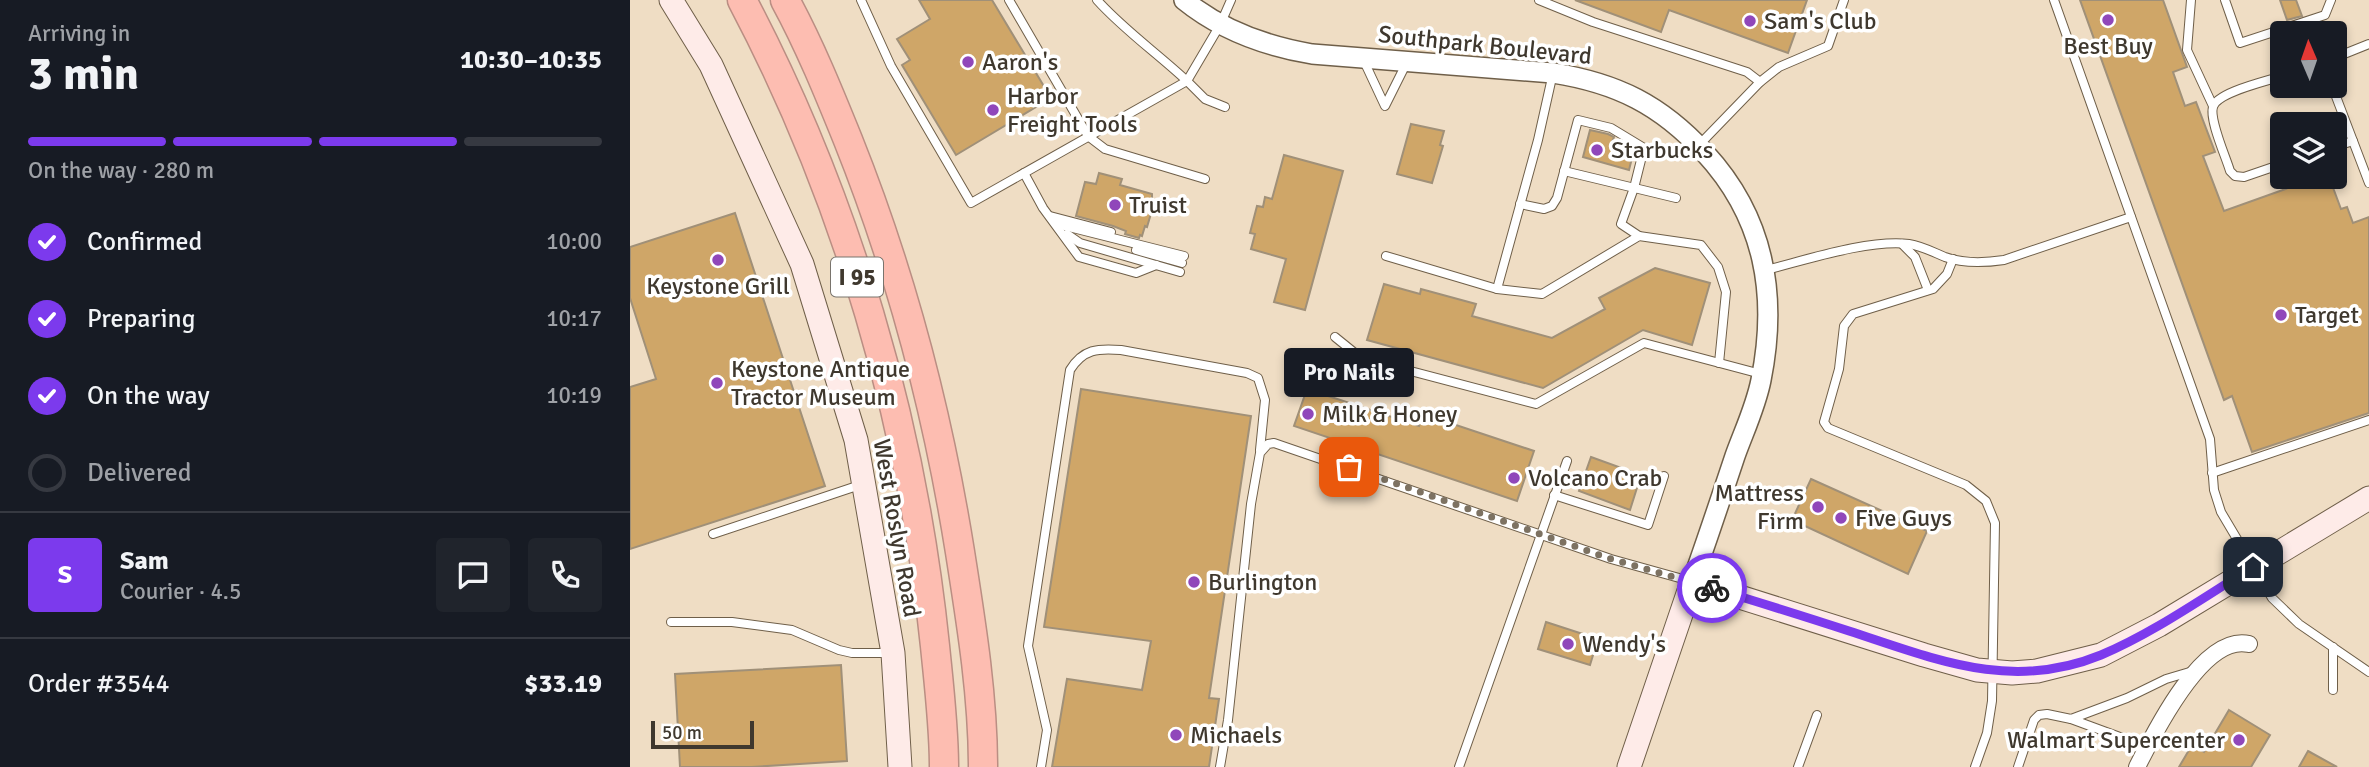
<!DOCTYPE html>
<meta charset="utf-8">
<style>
body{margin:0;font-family:Signika,sans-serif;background:#20242c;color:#f1f3f6;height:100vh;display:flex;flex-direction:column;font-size:26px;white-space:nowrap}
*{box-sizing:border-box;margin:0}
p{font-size:23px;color:#9ea1a6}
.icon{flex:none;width:38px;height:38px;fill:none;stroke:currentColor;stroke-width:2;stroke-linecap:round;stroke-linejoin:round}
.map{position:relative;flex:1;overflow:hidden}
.panel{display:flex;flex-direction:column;background:#171b24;width:630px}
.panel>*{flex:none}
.needle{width:46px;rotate:358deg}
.tools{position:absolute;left:1640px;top:21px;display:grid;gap:14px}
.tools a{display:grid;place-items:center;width:77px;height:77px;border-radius:7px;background:#171b24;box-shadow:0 4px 10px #0003;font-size:35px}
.scale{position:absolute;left:21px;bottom:18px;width:103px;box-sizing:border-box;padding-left:7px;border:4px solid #3f382e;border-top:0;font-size:19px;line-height:24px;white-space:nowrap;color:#3f382e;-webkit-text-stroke:5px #fff;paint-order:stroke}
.pin{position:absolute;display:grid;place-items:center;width:60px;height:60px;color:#fff;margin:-30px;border-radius:14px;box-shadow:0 4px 10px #0006}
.courier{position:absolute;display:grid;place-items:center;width:70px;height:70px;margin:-35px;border:5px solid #7c3aed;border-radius:50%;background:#fff;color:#222;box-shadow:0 2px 9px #0007}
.bubble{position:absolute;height:49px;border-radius:7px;background:#171b24;box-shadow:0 4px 10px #0003;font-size:23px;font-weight:800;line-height:49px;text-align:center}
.headline em{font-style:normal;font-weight:800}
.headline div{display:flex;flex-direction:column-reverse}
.headline{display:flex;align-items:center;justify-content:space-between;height:119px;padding:0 28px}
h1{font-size:46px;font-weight:800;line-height:52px}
.bar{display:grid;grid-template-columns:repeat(4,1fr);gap:10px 7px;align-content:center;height:84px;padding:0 28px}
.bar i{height:9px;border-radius:5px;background:#363941}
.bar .on{background:#7c3aed}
.bar p{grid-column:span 4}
.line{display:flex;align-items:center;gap:18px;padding:0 28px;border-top:2px solid #363941}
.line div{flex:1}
.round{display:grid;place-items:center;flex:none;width:74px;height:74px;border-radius:7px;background:#20242c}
ol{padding:0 28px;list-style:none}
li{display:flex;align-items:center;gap:21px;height:77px}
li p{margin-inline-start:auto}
li .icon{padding:7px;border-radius:50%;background:#7c3aed;color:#fff;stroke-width:4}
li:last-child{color:#9ea1a6}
li i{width:38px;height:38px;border:4px solid #363941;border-radius:50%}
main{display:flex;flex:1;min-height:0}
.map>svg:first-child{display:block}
.building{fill:#cfa668;stroke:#a09078;stroke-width:2}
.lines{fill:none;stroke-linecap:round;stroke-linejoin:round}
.service-casing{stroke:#6f5f49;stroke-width:10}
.minor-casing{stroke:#6f5f49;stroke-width:18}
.tertiary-casing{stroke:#6f5f49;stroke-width:22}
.secondary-casing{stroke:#6f5f49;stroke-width:25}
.motorway-casing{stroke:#ba8e83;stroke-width:31}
.service{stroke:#fff;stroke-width:8}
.minor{stroke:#fff;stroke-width:16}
.tertiary{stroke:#fff;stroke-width:19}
.secondary{stroke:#feebe8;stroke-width:23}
.motorway{stroke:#fdbdb1;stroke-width:28}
.done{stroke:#7d7262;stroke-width:7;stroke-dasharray:0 12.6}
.route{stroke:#7c3aed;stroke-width:9}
.poi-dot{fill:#9047ba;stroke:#fff;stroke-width:2.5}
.labels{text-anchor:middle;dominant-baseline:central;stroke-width:7;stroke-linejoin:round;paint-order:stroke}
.shield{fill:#fff;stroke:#79746d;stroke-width:2}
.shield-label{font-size:23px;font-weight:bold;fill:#3f382e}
.poi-label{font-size:24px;fill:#3f382e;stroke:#fff;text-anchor:start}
.street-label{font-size:24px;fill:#3f382e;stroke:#fff}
</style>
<main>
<section class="panel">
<div class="headline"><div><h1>3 min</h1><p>Arriving in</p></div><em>10:30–10:35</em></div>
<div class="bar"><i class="on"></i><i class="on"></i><i class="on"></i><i></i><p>On the way · 280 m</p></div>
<ol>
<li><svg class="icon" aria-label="check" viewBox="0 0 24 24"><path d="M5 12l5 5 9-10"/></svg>Confirmed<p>10:00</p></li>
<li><svg class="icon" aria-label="check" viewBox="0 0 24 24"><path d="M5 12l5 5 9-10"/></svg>Preparing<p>10:17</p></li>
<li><svg class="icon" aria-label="check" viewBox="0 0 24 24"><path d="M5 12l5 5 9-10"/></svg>On the way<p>10:19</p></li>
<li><i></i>Delivered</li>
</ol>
<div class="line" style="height:126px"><b class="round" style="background:#7c3aed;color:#fff">S</b><div><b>Sam</b><p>Courier · 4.5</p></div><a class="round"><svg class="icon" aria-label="chat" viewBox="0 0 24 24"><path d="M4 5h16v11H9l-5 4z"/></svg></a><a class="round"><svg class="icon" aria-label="phone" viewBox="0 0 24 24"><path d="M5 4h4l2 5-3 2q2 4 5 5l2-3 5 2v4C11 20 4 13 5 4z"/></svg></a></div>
<div class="line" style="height:91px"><div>Order #3544</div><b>$33.19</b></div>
</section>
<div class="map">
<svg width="1739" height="767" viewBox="0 0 1739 767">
<rect width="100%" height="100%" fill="#efddc4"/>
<g class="building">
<path d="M 289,0 L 362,0 L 421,98 L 326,155 L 272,65 L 280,60 L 267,39 L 300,19 Z"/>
<path d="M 945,0 L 1177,0 L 1158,53 L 1039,10 L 1031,32 Z"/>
<path d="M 1450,0 L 1533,0 L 1557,67 L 1543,72 L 1555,106 L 1566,102 L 1585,152 L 1573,156 L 1594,211 L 1689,177 L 1699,177 L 1711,209 L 1717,207 L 1723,223 L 1739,217 L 1739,413 L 1622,452 L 1602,396 L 1594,400 Z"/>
<path d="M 1650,0 L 1666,0 L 1672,16 L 1657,20 Z"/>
<path d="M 781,124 L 814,131 L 810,145 L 813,146 L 802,183 L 767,174 Z"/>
<path d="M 960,130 L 978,134 L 984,137 L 982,142 L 1004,150 L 999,170 L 953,157 Z"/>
<path d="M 654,155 L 713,171 L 675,310 L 644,302 L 656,259 L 621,249 L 625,234 L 620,233 L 627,206 L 633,207 L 635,197 L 642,199 Z"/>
<path d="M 469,173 L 492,179 L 490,185 L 522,194 L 522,210 L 517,227 L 515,226 L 512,236 L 510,235 L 509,238 L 495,234 L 496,231 L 483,226 L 446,216 L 455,182 L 466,184 Z"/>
<path d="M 105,213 L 195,486 L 0,549 L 0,387 L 26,379 L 0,298 L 0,247 Z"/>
<path d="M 1025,268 L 1080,283 L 1062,345 L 1013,330 L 913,388 L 737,340 L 754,284 L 790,294 L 791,289 L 846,304 L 842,316 L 922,338 L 975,309 L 969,298 Z"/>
<path d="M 451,389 L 621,416 L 579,698 L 589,699 L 579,767 L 422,767 L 437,679 L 512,690 L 521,641 L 414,627 Z"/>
<path d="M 677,389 L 789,426 L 793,414 L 904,451 L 887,501 L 664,426 Z"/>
<path d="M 961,457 L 1011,475 L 1000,510 L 949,491 Z"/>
<path d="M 1181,479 L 1297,531 L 1278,574 L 1162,520 Z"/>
<path d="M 916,622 L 968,639 L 960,665 L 908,649 Z"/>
<path d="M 211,665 L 217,761 L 122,767 L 50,767 L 45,674 Z"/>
<path d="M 1599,710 L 1640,735 L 1621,767 L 1549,767 L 1562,745 L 1574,752 Z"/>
<path d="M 1678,751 L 1707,767 L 1669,767 Z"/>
</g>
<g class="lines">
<defs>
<g id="service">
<path d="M 231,0 L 261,66 L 341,203 L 557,81 C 527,53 494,30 467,0"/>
<path d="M 379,0 L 458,136 L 475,149 L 575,179"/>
<path d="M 909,0 L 963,22 L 1117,72 L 1130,82"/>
<path d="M 1424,0 L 1580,439 L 1584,490 L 1591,512 L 1642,598 L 1669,624 L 1739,672"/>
<path d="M 1561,0 L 1557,50 L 1583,106"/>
<path d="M 1595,0 L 1610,43 L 1695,15 L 1701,0"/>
<path d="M 1704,58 L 1739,44"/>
<path d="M 733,59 L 755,106 L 776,64"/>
<path d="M 1652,76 C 1638,81 1587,92 1583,107 C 1579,120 1596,157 1600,171 L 1605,176 L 1614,177 L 1652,164"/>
<path d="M 1702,86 L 1739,183"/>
<path d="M 595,107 L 575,99 L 557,81 L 590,25 L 601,0"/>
<path d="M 1069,145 L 1130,82 L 1149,67 L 1198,46 L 1214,0"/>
<path d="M 1704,147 L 1723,141"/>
<path d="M 934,171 L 1046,198"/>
<path d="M 394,173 L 413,208 L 449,257 L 506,273 L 526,265"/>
<path d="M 890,204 L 914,209 L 922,206 L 927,198 L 948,120 L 981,128 L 1014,148 L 1004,188 L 991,224 L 1009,236"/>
<path d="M 420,216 L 481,232"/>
<path d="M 427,224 L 554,256"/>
<path d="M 437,234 L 450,243 L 550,272"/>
<path d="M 1272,244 L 1285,257 L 1298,290"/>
<path d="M 506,250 L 552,263"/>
<path d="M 756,256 L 867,289 L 912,294 L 1009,236 L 1071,245 L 1088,267 L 1096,292 L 1089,363"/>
<path d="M 1323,259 L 1317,274 L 1303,289 L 1223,314 L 1214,326 L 1209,369 L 1194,422 L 1198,428 L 1336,485 L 1356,501 L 1365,523 L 1362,701 L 1357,733 L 1345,767"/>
<path d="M 1136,270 C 1176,260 1239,239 1279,244 C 1292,246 1303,252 1315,257 C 1334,264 1354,263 1374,260 L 1501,217"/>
<path d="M 867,289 L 908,140 L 923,73"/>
<path d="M 705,337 L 731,358 L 906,404 L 1014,343 L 1131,374"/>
<path d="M 1582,473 L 1739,420"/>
<path d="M 924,495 L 1018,525 L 1034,476"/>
<path d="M 83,534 L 233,484"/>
<path d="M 41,622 L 102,622 L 162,630 L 209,650 L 222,653 L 260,653"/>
<path d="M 1703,690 L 1703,647"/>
<path d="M 1441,719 L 1517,747"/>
<path d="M 411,767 L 417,730 L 398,646 L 440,370 C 453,349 468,348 491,350 L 617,373 L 628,378 L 635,400 L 630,450"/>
<path d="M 590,767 L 598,720 L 621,504 L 630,453 L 638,444 L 644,443 L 981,559 L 1060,581"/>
<path d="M 829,767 L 937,461"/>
<path d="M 1168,767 L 1187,715"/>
<path d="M 1388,767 L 1404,720 L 1409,715 L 1417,714 L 1441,719 L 1497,698 L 1536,679 L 1563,671"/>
</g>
<path id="minor" d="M 1507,767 C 1524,733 1573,633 1619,644"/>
<path id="tertiary" d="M 554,0 C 591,30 635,46 682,54 L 923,73 C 987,83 1031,105 1075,153 C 1135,218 1148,295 1131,380 C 1126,406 1114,431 1105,456 C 1091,498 1077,540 1062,582"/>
<g id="secondary">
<path d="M 41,0 L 81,65 L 172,264 L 226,440 L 263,653 L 270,767"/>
<path d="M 999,767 L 1062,582 L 1294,655 L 1347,670 L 1382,673 L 1407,671 L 1471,655 L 1529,625 L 1739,498"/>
</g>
<g id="motorway">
<path d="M 112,0 C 217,199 282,422 305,646 C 309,686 314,727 314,767"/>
<path d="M 155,0 C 179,44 199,93 218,140 C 272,275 307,408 330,552 C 341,622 353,695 353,767"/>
</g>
</defs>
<use href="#service" class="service-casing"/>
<use href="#minor" class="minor-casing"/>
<use href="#tertiary" class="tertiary-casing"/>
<use href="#secondary" class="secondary-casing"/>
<use href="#motorway" class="motorway-casing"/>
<use href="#service" class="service"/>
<use href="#minor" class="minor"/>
<use href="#tertiary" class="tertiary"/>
<use href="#secondary" class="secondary"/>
<use href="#motorway" class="motorway"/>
</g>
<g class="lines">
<path class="done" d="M 719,467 L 981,559 L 1082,588"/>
<path class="route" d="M 1082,588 C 1128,602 1173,616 1219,631 C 1305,659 1381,692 1471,655 C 1525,632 1574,597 1623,567"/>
</g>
<g class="poi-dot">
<circle cx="1478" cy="20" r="7"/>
<circle cx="1120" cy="21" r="7"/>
<circle cx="338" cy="62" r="7"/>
<circle cx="363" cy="110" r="7"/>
<circle cx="967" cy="150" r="7"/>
<circle cx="485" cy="205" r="7"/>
<circle cx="88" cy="260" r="7"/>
<circle cx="1651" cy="315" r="7"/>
<circle cx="87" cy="383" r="7"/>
<circle cx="678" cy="414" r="7"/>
<circle cx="884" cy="478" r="7"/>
<circle cx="1188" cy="507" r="7"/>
<circle cx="1211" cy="518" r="7"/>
<circle cx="564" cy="582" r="7"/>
<circle cx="938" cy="644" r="7"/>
<circle cx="546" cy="735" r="7"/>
<circle cx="1609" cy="740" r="7"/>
</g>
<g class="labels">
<rect class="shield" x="201" y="257.5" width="52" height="39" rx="5"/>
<g class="shield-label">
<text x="227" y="277">I 95</text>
</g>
<g class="poi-label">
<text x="1134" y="21">Sam's Club</text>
<text x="1478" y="46" text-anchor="middle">Best Buy</text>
<text x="352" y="62">Aaron's</text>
<text x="377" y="96">Harbor<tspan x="377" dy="28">Freight Tools</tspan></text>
<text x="981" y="150">Starbucks</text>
<text x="499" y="205">Truist</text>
<text x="88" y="286" text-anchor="middle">Keystone Grill</text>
<text x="1665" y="315">Target</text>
<text x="101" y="369">Keystone Antique<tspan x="101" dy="28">Tractor Museum</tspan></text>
<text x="692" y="414">Milk &amp; Honey</text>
<text x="898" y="478">Volcano Crab</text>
<text x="1174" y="493" text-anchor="end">Mattress<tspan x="1174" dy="28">Firm</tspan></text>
<text x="1225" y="518">Five Guys</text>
<text x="578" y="582">Burlington</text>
<text x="952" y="644">Wendy's</text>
<text x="560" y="735">Michaels</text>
<text x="1595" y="740" text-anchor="end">Walmart Supercenter</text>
</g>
<g class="street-label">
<text transform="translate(855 45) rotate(6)">Southpark Boulevard</text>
<text transform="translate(267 528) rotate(80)">West Roslyn Road</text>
</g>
</g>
</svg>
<div class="tools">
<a><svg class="needle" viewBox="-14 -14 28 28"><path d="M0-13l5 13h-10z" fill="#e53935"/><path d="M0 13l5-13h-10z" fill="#9ea1a6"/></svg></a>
<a><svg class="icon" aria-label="layers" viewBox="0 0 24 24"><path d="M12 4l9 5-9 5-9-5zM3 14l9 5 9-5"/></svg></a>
</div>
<div class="scale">50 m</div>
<div class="pin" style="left:719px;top:467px;background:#ea580c"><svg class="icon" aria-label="bag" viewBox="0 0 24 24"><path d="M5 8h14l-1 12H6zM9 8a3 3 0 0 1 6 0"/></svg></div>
<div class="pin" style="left:1623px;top:567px;background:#1f2937"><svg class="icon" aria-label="home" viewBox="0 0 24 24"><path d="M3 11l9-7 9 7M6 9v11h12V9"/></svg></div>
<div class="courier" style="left:1082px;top:588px"><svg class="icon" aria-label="bike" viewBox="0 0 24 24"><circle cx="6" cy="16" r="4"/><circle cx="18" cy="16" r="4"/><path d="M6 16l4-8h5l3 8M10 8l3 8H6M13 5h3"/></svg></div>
<div class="bubble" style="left:654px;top:348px;width:130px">Pro Nails</div>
</div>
</main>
